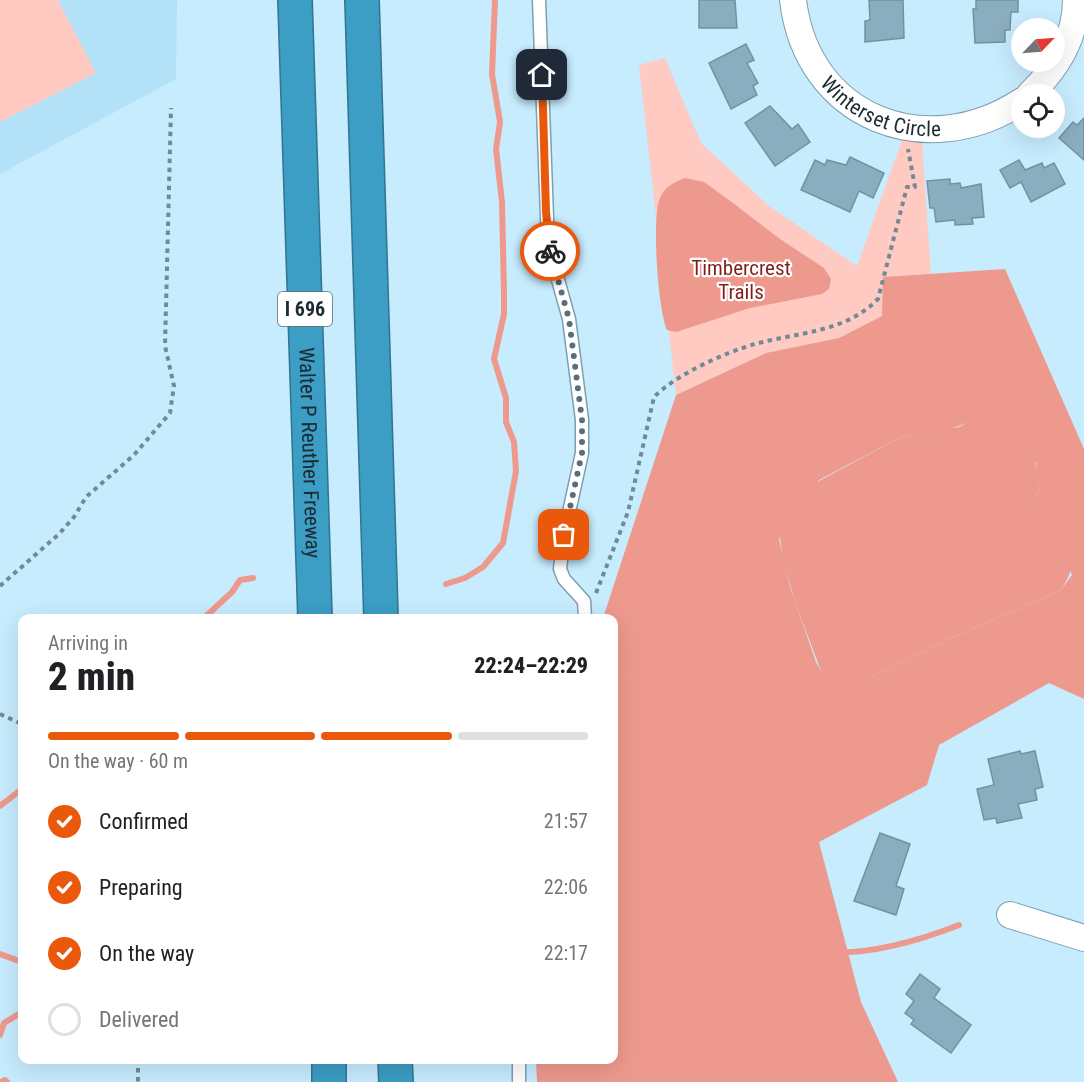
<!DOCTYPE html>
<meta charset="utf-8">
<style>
body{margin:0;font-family:"Roboto Condensed",sans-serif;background:#f2f2f2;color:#202124;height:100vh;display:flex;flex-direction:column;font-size:22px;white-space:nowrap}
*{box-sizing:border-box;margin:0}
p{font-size:20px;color:#757577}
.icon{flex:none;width:33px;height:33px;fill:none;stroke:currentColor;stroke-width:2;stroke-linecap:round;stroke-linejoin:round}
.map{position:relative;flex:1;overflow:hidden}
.sheet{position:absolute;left:18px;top:614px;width:600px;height:450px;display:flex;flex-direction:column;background:#fff;border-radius:12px;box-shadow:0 6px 24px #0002}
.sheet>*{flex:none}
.needle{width:39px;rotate:65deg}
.controls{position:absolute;left:1011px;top:18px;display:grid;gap:12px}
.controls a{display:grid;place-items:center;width:54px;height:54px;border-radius:50%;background:#fff;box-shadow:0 6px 24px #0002;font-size:30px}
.pin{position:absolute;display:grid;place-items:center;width:51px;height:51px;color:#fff;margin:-26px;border-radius:12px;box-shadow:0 3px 9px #0006}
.courier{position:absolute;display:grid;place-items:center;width:60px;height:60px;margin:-30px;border:4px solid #ea580c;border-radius:50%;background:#fff;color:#222;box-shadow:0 2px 8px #0007}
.head em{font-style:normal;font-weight:800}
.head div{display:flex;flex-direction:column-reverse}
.head{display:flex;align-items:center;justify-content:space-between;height:102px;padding:0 30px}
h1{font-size:39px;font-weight:800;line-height:45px}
.bar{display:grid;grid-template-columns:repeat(4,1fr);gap:9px 6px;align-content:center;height:72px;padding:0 30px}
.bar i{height:8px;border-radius:4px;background:#e0e0e0}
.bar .on{background:#ea580c}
.bar p{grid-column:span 4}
ol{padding:0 30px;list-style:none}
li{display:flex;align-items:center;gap:18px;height:66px}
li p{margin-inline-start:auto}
li .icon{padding:6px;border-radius:50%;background:#ea580c;color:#fff;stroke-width:4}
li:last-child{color:#757577}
li i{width:33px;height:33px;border:3px solid #e0e0e0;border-radius:50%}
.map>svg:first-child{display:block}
.built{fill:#b3e1f7}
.green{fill:#ffcac2}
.forest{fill:#ee998d;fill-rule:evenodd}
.water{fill:#ee998e}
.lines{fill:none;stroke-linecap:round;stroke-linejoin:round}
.stream{stroke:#ee998e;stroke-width:6}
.building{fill:#8aadbf;stroke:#7093a4;stroke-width:1.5}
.lane-casing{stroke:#7da0b1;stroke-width:15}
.street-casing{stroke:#7da0b1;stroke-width:28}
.highway-casing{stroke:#317591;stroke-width:36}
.path{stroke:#718a97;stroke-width:4;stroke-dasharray:4.5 4.5;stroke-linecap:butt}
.lane{stroke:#fff;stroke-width:12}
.street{stroke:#fff;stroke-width:26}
.highway{stroke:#3c9dc5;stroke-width:33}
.done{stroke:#586e79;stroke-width:6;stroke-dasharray:0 10.8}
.route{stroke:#ea580c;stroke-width:8}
.labels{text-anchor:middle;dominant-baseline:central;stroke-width:4.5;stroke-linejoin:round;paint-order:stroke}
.shield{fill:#fff;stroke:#606a6f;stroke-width:1.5}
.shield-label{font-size:20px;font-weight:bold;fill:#1c2a31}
.street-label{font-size:21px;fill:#1c2a31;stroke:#fff}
.park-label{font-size:21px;fill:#811f19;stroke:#fff}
</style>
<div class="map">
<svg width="1084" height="1082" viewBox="0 0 1084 1082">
<rect width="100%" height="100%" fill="#c7ecfe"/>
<path class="built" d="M 0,0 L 177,0 L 176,79 L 0,174 Z"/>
<g class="green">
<path d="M 0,0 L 58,0 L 96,73 L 0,122 Z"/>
<path d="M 665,58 L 701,143 L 769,206 L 857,266 L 903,137 L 922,141 L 931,274 L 884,277 L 882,316 L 839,338 L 766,353 L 676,395 L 639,65 Z"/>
</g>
<path class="forest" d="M 1005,269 L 1084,449 L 1084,699 L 1049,683 L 939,745 L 927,785 L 819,842 L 861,1002 L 898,1082 L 537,1082 L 536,1059 L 614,1059 L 614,618 L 603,618 L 676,395 L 766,353 L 839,338 L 882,316 L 883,277 ZM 970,422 L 1036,463 L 1040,491 L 1036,495 L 1072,575 L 1060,591 L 951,638 L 872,677 L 821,671 L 816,662 L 790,587 L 779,539 L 819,480 L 901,437 L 947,430 Z"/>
<g class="water">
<path d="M 685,178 L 704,182 L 733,203 L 780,239 L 824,268 L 831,279 L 829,289 L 822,294 L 750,308 L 676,332 L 667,330 C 658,309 652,223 659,201 C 663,187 673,183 685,178 Z"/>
<path d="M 999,411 C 1010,414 1031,449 1035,462 C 1038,471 1039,482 1040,491 L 1036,495 L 1037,498 L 1044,494 L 1051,497 C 1068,530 1084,559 1060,591 L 951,638 L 872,677 L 835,677 L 821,671 L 795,602 L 783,560 L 779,529 L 785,508 L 792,498 L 819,481 L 901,437 L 959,427 L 989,412 Z"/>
</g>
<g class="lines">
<g class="stream">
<path d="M 446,584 L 465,578 L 483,567 L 503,543 L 516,471 L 514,442 L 506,422 L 506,398 L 494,359 L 504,314 L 504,293 L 502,202 L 496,149 L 500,122 L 492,74 L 495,0"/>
<path d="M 204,618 L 232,592 L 240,580 L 253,578"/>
<path d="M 614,684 L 646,671 L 678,646 L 676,631 L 647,572 L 674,514 L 686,456"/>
<path d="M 0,806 L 22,789"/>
<path d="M 0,954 L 22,962"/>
<path d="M 614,1010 L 618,997 C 641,985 671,977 697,977 C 714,977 726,982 744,975 L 751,952 L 791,934 C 804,935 809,949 823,951 C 864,957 921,940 959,925"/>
<path d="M 0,1035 L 4,1023 L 22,1012"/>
<path d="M 589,1067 L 605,1059"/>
<path d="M 1,1082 L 5,1080 L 7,1082"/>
<path d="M 583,1082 L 592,1059"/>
</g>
</g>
<g class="building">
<path d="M 699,0 L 735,0 L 737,28 L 699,28 Z"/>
<path d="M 869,0 L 903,0 L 904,38 L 865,42 L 865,21 L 870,20 Z"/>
<path d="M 976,0 L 1018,0 L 1018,12 L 1011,12 L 1010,30 L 1005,30 L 1005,42 L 975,43 L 973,9 L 976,9 Z"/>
<path d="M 746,44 L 754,60 L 747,63 L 758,83 L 753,86 L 757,95 L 731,109 L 709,63 Z"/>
<path d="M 770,106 L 792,129 L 798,124 L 810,142 L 775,166 L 745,123 Z"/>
<path d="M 1084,118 L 1084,160 L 1059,138 L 1073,122 L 1077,125 Z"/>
<path d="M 850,157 L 884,173 L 873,198 L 859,191 L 850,212 L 801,190 L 815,160 L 825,165 L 827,160 L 846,165 Z"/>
<path d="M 1019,160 L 1025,170 L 1042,163 L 1044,168 L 1054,163 L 1065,184 L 1031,202 L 1021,182 L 1010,188 L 1000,170 Z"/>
<path d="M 950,179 L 950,184 L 960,183 L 961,188 L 981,184 L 984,217 L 972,218 L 973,224 L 955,225 L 955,220 L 936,222 L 934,208 L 930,208 L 927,181 Z"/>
<path d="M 1020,751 L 1021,754 L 1035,751 L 1043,787 L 1035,789 L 1037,800 L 1018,804 L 1022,818 L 997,823 L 996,818 L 984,820 L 977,789 L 994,785 L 988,759 Z"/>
<path d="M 880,833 L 910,844 L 896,886 L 904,889 L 896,915 L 854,901 Z"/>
<path d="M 920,974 L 940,989 L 934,998 L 971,1025 L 951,1053 L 911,1024 L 914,1020 L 905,1013 L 914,1001 L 906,994 Z"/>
</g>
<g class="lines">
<defs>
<g id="lane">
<path d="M 539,0 L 548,244 L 569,319 L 582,420 L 582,453 L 564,535 L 560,569 L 564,579 L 584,601 L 585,618"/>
<path d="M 519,1059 L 519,1082"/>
</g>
<g id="street">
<path id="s1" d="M 793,0 C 807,118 926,164 1022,101"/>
<path d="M 1030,94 C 1056,69 1076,37 1076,0"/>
<path d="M 1010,915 L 1084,938"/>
</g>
<g id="highway">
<path id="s2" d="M 295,0 L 315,618"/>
<path d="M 362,0 L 381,618"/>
<path d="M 329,1059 L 329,1082"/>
<path d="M 395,1059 L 396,1082"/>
</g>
</defs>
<use href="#lane" class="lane-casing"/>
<use href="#street" class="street-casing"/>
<use href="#highway" class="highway-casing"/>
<g class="path">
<path d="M 0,586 L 59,534 L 74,517 L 86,497 L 134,455 L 170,413 L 174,386 L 165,346 L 171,108"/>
<path d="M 596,593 L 628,512 L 654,397 C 677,374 724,353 755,344 C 798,332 845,333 878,299 L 907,187 L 915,187 L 908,149"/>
<path d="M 0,714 L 22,724"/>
<path d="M 138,1059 L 138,1082"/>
</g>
<use href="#lane" class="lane"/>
<use href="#street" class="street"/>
<use href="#highway" class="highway"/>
</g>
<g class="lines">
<path class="done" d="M 550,251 L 569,319 L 582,420 L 582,453 L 564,535"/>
<path class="route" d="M 542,75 L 546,212 L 550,251"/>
</g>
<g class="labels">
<rect class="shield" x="278" y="292" width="54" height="34" rx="4.5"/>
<g class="shield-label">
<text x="305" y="309">I 696</text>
</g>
<g class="street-label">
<text stroke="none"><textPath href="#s1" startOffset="152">Winterset Circle</textPath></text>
<text stroke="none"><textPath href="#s2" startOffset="453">Walter P Reuther Freeway</textPath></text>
</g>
<g class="park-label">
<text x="741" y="268">Timbercrest<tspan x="741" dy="24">Trails</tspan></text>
</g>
</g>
</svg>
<div class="controls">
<a><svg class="needle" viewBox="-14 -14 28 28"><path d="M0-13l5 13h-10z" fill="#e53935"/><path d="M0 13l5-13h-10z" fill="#757577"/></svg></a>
<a><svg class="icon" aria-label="locate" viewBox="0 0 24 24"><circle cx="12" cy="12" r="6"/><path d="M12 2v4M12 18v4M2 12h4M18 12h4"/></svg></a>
</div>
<div class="pin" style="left:564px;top:535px;background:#ea580c"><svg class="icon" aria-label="bag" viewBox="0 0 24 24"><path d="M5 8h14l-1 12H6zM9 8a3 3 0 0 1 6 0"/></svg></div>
<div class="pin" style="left:542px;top:75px;background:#1f2937"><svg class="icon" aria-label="home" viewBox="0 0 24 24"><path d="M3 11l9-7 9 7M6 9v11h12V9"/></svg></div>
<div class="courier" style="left:550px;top:251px"><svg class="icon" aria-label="bike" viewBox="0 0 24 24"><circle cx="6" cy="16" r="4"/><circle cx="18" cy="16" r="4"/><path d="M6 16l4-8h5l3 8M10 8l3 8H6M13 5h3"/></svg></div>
<section class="sheet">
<div class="head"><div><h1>2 min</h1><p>Arriving in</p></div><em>22:24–22:29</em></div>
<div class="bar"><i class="on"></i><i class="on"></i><i class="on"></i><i></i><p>On the way · 60 m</p></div>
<ol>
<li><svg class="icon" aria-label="check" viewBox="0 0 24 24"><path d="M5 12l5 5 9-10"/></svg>Confirmed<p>21:57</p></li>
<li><svg class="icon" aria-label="check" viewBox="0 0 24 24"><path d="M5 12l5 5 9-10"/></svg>Preparing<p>22:06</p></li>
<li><svg class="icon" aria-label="check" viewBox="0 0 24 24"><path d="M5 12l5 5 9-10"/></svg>On the way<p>22:17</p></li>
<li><i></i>Delivered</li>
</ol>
</section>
</div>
